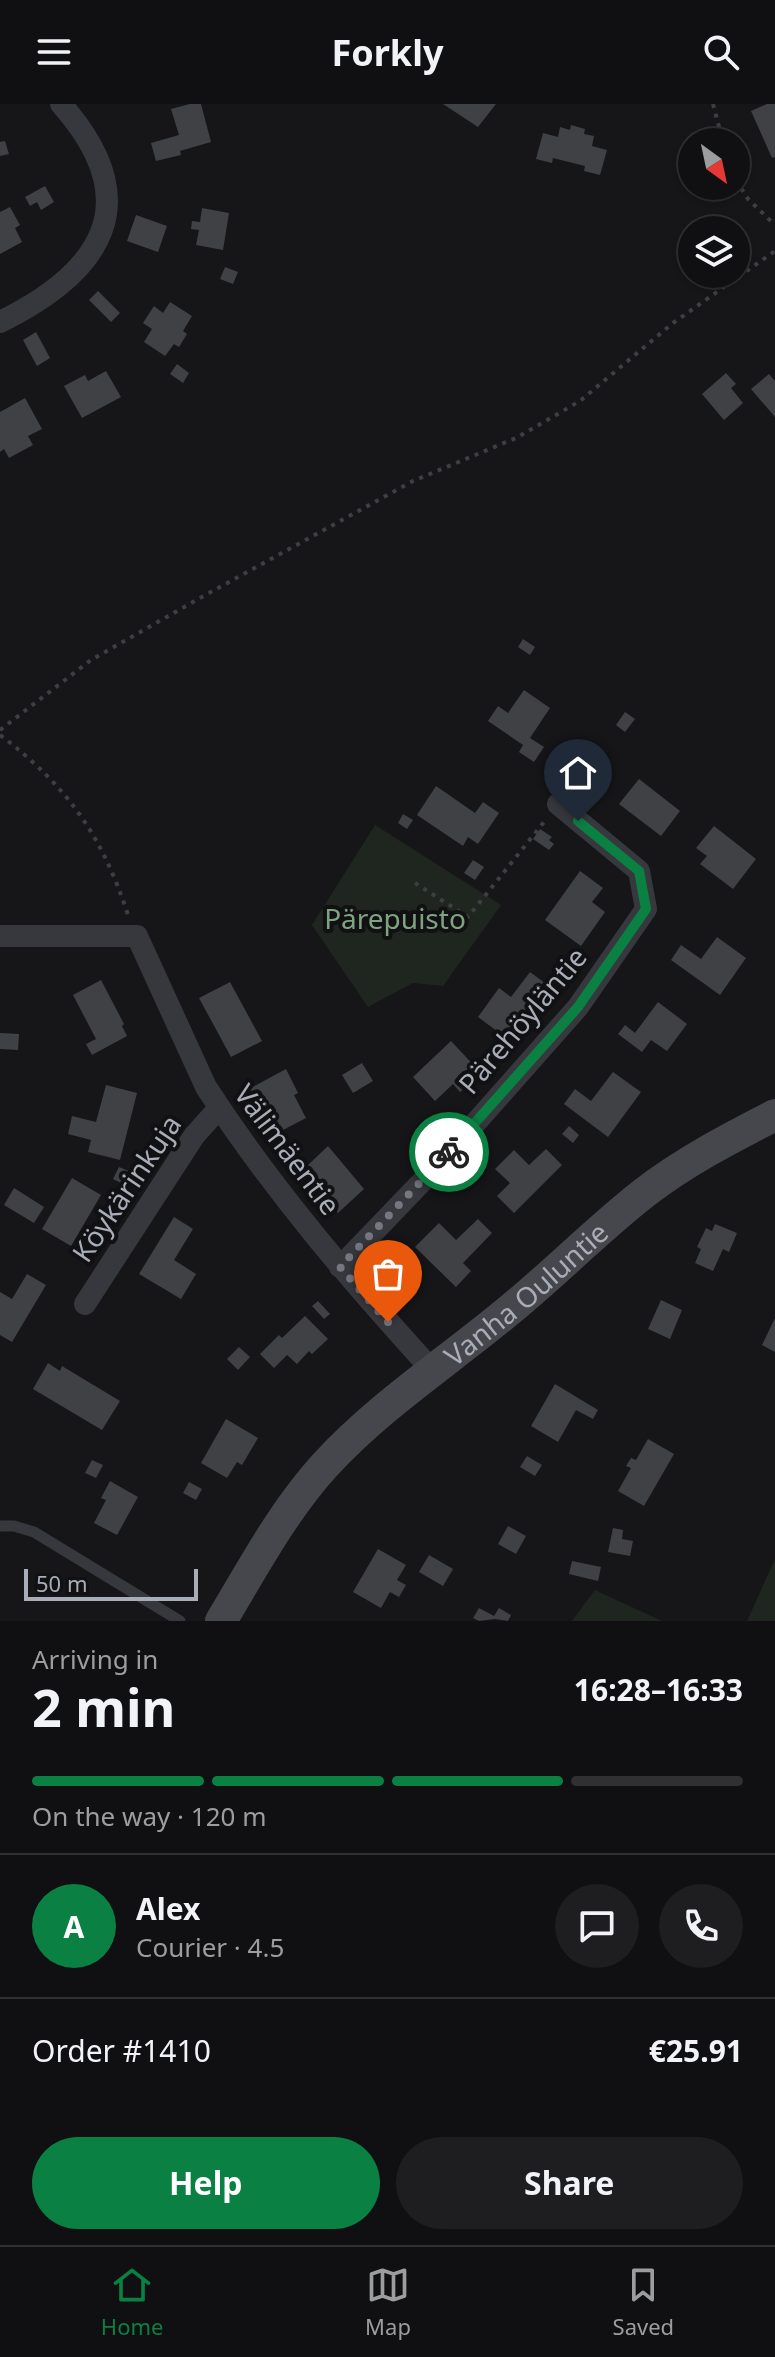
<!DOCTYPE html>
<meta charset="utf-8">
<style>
body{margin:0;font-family:"Noto Sans",sans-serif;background:#1e1e20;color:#f1f3f6;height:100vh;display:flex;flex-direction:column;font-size:30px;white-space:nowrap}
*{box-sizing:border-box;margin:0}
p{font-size:26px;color:#9c9d9f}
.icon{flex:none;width:44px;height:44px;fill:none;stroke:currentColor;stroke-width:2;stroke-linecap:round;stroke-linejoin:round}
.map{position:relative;height:1517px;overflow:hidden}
.details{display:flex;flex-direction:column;background:#101012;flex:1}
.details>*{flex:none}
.needle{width:52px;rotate:147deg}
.tools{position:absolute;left:678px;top:24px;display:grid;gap:16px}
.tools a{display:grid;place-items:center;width:72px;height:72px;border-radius:50%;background:#101012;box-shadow:0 2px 6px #0004,0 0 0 2px #303032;font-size:40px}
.scale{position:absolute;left:24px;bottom:20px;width:174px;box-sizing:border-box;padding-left:8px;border:4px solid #a8adb8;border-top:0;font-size:22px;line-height:28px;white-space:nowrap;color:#a8adb8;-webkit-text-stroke:6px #111113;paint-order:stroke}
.pin{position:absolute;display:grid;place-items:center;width:68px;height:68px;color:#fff;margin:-82px -34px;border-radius:50% 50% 50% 0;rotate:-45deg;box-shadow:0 0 8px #0007}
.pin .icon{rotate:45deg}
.courier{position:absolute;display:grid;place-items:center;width:80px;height:80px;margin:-40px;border:6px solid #0b8043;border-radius:50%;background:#fff;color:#222;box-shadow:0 2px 10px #0007}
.headline em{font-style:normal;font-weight:700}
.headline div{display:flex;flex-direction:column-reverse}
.headline{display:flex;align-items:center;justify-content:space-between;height:136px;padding:0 32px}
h1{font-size:52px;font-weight:700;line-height:60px}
.bar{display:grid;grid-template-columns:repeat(4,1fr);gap:12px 8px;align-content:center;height:96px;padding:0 32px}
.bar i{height:10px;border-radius:6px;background:#303032}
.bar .selected{background:#0b8043}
.bar p{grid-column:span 4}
.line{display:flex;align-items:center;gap:20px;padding:0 32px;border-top:2px solid #303032}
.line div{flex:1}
.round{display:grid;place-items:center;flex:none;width:84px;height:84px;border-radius:42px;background:#1e1e20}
.primary-button{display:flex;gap:16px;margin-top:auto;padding:16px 32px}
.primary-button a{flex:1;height:92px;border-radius:48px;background:#0b8043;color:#fff;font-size:32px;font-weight:700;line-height:92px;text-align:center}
.primary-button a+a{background:#1e1e20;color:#f1f3f6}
header{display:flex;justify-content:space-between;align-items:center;height:104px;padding:0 32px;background:#101012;font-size:36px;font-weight:700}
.tab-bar{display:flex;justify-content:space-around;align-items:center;height:112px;border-top:2px solid #303032;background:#101012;font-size:22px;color:#9c9d9f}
.tab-bar a{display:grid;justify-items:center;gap:4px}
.tab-bar .selected{color:#0b8043}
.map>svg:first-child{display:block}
.green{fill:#1e261f}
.building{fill:#404145}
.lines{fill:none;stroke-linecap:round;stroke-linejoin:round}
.path{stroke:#3d3f44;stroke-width:4;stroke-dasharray:4 6;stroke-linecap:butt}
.lane{stroke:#37383d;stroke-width:11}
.street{stroke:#37383d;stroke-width:22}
.secondary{stroke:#45474d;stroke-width:32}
.done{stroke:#757880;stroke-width:8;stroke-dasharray:0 14.4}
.route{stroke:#0b8043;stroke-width:10}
.labels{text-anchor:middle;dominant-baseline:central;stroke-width:8;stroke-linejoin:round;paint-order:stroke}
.park-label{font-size:28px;fill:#7fa381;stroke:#111113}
.street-label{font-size:28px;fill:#a8adb8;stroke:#111113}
</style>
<header><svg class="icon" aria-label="menu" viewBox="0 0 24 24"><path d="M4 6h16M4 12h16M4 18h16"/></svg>Forkly<svg class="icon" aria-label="search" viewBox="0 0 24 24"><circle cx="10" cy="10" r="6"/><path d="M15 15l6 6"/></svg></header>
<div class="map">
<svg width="775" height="1517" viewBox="0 0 775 1517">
<rect width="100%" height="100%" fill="#161618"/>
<g class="green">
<path d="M 375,721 L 501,801 L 443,882 L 413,879 L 368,903 L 312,821 Z"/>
<path d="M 775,1455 L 775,1517 L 747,1517 Z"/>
<path d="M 595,1486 L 662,1517 L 572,1517 Z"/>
</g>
<g class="building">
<path d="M 190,0 L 201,0 L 211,38 L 180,47 L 181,51 L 156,57 L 151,39 L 179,31 L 171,5 Z"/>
<path d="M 443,0 L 496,0 L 478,23 Z"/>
<path d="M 767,0 L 775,0 L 775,53 L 772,54 L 751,7 Z"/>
<path d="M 571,21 L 585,25 L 584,30 L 594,32 L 592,42 L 607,46 L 600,71 L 584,67 L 585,62 L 553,54 L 552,59 L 536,55 L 543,29 L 558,33 L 560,23 L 570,26 Z"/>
<path d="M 5,37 L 9,50 L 0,52 L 0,38 Z"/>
<path d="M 45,82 L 54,98 L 41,106 L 37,98 L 30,102 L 25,93 Z"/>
<path d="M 10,103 L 20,121 L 15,124 L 22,138 L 0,150 L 0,108 Z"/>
<path d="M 202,104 L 229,109 L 223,146 L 196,141 L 199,126 L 191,125 L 192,117 L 200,118 Z"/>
<path d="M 136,111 L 167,122 L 158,148 L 127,137 Z"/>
<path d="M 225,163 L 238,168 L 233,180 L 220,175 Z"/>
<path d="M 98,187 L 120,209 L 111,218 L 89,196 Z"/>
<path d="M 170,198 L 192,212 L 183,227 L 187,230 L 179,243 L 174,240 L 165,252 L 144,238 L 152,225 L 143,219 L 154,202 L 163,209 Z"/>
<path d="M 36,228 L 50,254 L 37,262 L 23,236 Z"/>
<path d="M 177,260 L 189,269 L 183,279 L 170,270 Z"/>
<path d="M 106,267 L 121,293 L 82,314 L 64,282 L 85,271 L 88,277 Z"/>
<path d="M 726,269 L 736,280 L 731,284 L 743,299 L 724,316 L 702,290 Z"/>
<path d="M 769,270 L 775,277 L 775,313 L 751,285 Z"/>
<path d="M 25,294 L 42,325 L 28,332 L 33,341 L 9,354 L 4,345 L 0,348 L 0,308 Z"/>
<path d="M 523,535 L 535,543 L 530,551 L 518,543 Z"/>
<path d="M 524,586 L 550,604 L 530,634 L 544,643 L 534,658 L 519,648 L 523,641 L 488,617 L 498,602 L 508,609 Z"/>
<path d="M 625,608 L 635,615 L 625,628 L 616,621 Z"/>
<path d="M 639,675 L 680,707 L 661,732 L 619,700 Z"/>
<path d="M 436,682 L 475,709 L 483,698 L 499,709 L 478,740 L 468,733 L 463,742 L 417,711 Z"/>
<path d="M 403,710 L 413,716 L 407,725 L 398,719 Z"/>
<path d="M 714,722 L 756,755 L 733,785 L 700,760 L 707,752 L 696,744 Z"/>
<path d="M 540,725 L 552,733 L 549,736 L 554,740 L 549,746 L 533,735 Z"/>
<path d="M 473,756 L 484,763 L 475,776 L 464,769 Z"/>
<path d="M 580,767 L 603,784 L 592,798 L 605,808 L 581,842 L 545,816 Z"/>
<path d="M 717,833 L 746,854 L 720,891 L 671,856 L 681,841 L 701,855 Z"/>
<path d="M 530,868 L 549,882 L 509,936 L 478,913 L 499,884 L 511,893 Z"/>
<path d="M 101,876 L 124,920 L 122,922 L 127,932 L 92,951 L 86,940 L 96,935 L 73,891 Z"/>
<path d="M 230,878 L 262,937 L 231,953 L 199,894 Z"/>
<path d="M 658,898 L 687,920 L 667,947 L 651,936 L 642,948 L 618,930 L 625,921 L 635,929 Z"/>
<path d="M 0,929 L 19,930 L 18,946 L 0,945 Z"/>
<path d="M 451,937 L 481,969 L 460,988 L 453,980 L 435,997 L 413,973 Z"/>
<path d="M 362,959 L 373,977 L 353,989 L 342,971 Z"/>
<path d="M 286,965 L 298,989 L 294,991 L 306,1014 L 281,1027 L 269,1004 L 261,1008 L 249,985 Z"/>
<path d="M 613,968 L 641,988 L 608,1033 L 564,1000 L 575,985 L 591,997 Z"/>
<path d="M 106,981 L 137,989 L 120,1056 L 88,1048 L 91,1036 L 68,1030 L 72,1012 L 96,1018 Z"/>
<path d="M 569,1022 L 579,1031 L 573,1039 L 562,1030 Z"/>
<path d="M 328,1042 L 364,1085 L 338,1109 L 315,1085 L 322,1078 L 307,1062 Z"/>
<path d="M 546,1045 L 562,1061 L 514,1109 L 497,1092 L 510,1079 L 495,1065 L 514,1046 L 529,1061 Z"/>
<path d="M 119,1063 L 129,1067 L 123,1080 L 113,1075 Z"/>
<path d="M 72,1074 L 101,1091 L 71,1142 L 42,1125 Z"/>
<path d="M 14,1084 L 44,1103 L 34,1119 L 4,1101 Z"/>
<path d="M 174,1113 L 193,1125 L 174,1156 L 196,1170 L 181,1195 L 139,1170 Z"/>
<path d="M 478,1115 L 492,1129 L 463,1159 L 471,1167 L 456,1183 L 415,1143 L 439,1119 L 456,1136 Z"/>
<path d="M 715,1120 L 737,1129 L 729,1148 L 723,1145 L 713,1167 L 695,1159 L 701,1145 L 697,1143 L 706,1124 L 712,1127 Z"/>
<path d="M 27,1170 L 46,1181 L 12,1238 L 0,1231 L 0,1188 L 12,1195 Z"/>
<path d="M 661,1196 L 682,1206 L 670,1235 L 648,1225 Z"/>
<path d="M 318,1197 L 330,1210 L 324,1215 L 312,1202 Z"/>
<path d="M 305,1212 L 328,1235 L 312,1250 L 309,1247 L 297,1260 L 287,1251 L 274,1264 L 260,1250 L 279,1231 L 282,1234 Z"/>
<path d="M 775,1214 L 775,1248 L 762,1241 Z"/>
<path d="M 239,1243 L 250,1253 L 238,1266 L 227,1255 Z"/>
<path d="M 48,1259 L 60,1267 L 62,1262 L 120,1297 L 102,1326 L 33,1285 Z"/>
<path d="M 555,1280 L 598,1306 L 593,1315 L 576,1306 L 558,1338 L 531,1322 Z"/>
<path d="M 226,1315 L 258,1334 L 242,1361 L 237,1358 L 227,1374 L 201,1359 Z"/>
<path d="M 648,1335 L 674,1350 L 644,1402 L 618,1387 L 631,1364 L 626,1362 L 631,1354 L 636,1356 Z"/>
<path d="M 527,1352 L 542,1361 L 535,1372 L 520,1363 Z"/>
<path d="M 92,1356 L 103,1361 L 96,1374 L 85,1369 Z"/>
<path d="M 110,1377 L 138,1393 L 117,1431 L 94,1419 L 106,1396 L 101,1394 Z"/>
<path d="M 189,1378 L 202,1385 L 196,1396 L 183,1389 Z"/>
<path d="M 508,1422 L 526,1432 L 516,1450 L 498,1440 Z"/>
<path d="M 613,1424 L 623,1426 L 622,1435 L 633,1437 L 630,1452 L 608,1448 Z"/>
<path d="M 378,1445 L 406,1461 L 397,1476 L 406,1481 L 399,1493 L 390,1488 L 381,1504 L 353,1488 Z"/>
<path d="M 429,1451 L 453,1465 L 443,1482 L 419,1468 Z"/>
<path d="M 572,1457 L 601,1463 L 598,1477 L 569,1470 Z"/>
<path d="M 479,1504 L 494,1512 L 499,1504 L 511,1511 L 508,1517 L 495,1515 L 479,1517 L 473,1514 Z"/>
</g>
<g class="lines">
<g class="path">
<path d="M 713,0 L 723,38"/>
<path d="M 736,76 L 748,95 L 775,121"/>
<path d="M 0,626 L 91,556 L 200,494 L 413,377 L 516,334 L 580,297 L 673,219 L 775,147"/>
<path d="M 0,631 C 67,682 102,731 128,811"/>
<path d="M 415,779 L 468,813 L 544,718"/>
</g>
<path class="lane" d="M 0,1422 L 14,1422 L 34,1428 L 180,1517"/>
<g class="street">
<path d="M 0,218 C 104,167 147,97 61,0"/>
<path d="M 0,832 L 137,832 L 206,983 C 272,1085 351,1177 433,1267"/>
<path d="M 340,1163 L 439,1060 L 578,903 L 646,805 L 639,767 L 558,700"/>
<path d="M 85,1200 L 194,1032 L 219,1004"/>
</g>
<path class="secondary" id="s1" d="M 221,1517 C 253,1464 283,1407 325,1361 C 380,1301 450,1256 512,1204 C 557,1167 598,1125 644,1089 C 684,1058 730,1034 775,1011"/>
</g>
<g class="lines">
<path class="done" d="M 388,1218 L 340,1163 L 449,1048"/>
<path class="route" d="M 449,1048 L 578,903 L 646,805 L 639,767 L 578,717"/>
</g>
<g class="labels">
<g class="park-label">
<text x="395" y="814">Pärepuisto</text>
</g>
<g class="street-label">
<text transform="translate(522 916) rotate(-50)">Pärehöyläntie</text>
<text transform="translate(288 1045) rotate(53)">Välimäentie</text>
<text transform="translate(126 1084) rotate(-56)">Köykärinkuja</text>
<text stroke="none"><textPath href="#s1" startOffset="452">Vanha Ouluntie</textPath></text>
</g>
</g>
</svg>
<div class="tools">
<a><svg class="needle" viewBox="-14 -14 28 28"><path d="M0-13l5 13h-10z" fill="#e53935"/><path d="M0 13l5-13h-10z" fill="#9c9d9f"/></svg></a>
<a><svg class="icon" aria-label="layers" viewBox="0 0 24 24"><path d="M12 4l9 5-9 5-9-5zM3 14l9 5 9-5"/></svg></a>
</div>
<div class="scale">50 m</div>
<div class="pin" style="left:388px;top:1218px;background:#ea580c"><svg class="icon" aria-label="bag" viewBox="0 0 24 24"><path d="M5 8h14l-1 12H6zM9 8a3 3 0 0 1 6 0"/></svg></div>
<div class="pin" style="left:578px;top:717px;background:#1f2937"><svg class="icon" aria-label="home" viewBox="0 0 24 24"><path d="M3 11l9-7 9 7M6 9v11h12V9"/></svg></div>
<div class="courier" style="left:449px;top:1048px"><svg class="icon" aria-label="bike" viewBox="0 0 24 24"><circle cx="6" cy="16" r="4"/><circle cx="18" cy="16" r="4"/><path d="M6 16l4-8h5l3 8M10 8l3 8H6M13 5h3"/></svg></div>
</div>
<section class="details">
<div class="headline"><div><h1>2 min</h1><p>Arriving in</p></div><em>16:28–16:33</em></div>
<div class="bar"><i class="selected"></i><i class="selected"></i><i class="selected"></i><i></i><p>On the way · 120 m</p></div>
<div class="line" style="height:144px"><b class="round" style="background:#0b8043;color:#fff">A</b><div><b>Alex</b><p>Courier · 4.5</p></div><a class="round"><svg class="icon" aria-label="chat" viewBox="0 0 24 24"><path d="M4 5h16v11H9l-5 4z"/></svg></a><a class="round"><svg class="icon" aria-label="phone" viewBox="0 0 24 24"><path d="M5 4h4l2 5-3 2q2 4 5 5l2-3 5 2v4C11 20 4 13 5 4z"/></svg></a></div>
<div class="line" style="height:104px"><div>Order #1410</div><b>€25.91</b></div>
<div class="primary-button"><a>Help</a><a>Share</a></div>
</section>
<nav class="tab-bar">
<a class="selected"><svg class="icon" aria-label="home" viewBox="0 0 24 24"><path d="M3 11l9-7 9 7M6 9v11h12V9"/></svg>Home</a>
<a><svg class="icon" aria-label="map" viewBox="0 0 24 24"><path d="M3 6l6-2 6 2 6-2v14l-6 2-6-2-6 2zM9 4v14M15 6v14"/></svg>Map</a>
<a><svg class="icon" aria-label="saved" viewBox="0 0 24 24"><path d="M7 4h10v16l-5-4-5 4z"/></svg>Saved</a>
</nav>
